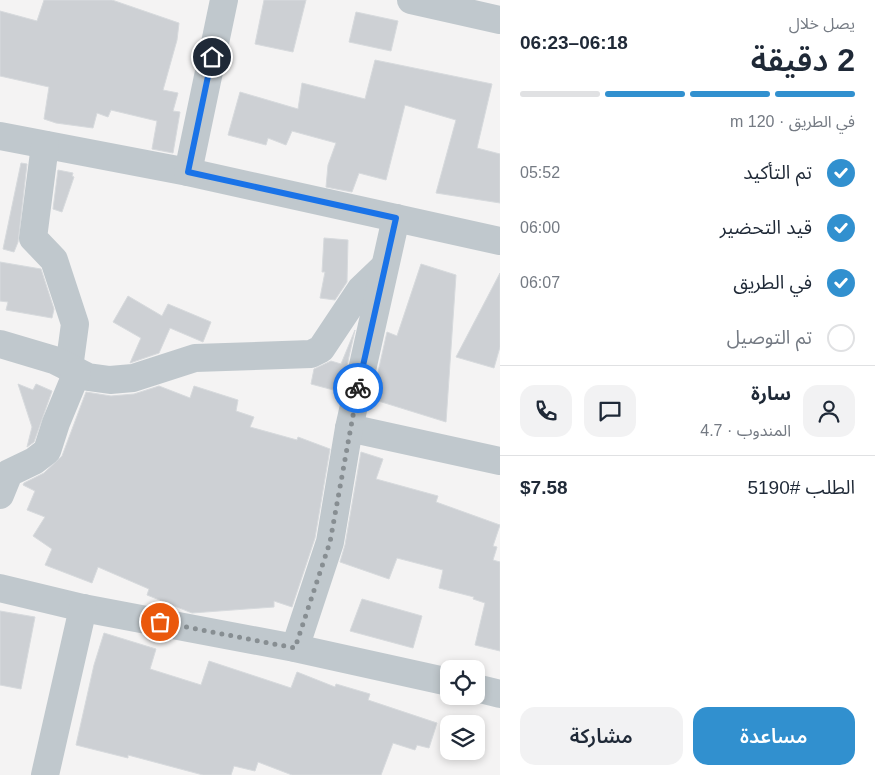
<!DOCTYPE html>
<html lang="ar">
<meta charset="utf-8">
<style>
body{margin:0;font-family:Helvetica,"Noto Sans Arabic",sans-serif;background:#f2f2f3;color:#1f2937;direction:rtl;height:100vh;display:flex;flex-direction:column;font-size:19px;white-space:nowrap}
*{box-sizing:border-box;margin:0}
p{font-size:16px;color:#747a83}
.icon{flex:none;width:28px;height:28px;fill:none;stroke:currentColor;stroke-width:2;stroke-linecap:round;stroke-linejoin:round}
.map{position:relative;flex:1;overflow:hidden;direction:ltr}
.sheet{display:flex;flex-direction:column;background:#fff;width:375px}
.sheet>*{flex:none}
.controls{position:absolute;left:440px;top:660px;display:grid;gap:10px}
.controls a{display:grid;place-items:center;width:45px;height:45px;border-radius:10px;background:#fff;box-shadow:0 2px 8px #0003;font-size:25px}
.pin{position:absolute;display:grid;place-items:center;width:42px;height:42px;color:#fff;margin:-21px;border:2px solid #fff;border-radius:50%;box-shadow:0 1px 5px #0007}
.courier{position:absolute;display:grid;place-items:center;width:50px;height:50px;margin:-25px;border:4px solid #1a73e8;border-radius:50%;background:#fff;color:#222;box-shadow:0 1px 6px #0007}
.headline em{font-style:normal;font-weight:600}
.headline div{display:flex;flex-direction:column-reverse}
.headline{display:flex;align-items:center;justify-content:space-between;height:85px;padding:0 20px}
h1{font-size:32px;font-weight:600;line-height:38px}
.bar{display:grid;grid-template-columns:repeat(4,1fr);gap:8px 5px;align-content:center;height:60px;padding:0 20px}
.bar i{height:6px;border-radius:4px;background:#e0e1e3}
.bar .on{background:#3190cf}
.bar p{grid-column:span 4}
.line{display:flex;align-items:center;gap:12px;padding:0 20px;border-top:1px solid #e0e1e3}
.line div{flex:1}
.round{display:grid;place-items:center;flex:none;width:52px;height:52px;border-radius:15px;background:#f2f2f3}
ol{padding:0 20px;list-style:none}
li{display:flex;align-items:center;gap:15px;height:55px}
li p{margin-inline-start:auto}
li .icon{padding:5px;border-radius:50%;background:#3190cf;color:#fff;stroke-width:4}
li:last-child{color:#747a83}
li i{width:28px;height:28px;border:2px solid #e0e1e3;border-radius:50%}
.primary-button{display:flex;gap:10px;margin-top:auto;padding:10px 20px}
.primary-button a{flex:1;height:58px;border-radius:15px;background:#3190cf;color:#fff;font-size:20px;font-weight:600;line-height:58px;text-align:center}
.primary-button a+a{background:#f2f2f3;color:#1f2937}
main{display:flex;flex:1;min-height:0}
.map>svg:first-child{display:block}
.building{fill:#cdd0d4;stroke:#d7dadd}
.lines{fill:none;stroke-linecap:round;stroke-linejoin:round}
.minor{stroke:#c0c8cd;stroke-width:28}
.done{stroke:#878e92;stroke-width:5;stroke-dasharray:0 9}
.route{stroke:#1a73e8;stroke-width:6}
</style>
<main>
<section class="sheet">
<div class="headline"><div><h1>2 دقيقة</h1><p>يصل خلال</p></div><em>06:18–06:23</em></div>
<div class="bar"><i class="on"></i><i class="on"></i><i class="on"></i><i></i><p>في الطريق · 120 m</p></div>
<ol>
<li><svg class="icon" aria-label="check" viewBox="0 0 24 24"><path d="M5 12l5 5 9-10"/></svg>تم التأكيد<p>05:52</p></li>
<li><svg class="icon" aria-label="check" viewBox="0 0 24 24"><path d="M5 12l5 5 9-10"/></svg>قيد التحضير<p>06:00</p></li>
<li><svg class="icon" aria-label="check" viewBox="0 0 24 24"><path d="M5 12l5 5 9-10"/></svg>في الطريق<p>06:07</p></li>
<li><i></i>تم التوصيل</li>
</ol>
<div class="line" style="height:90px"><a class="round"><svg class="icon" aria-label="person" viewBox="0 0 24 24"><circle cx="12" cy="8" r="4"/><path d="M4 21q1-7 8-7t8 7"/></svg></a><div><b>سارة</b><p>المندوب · 4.7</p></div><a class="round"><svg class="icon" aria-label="chat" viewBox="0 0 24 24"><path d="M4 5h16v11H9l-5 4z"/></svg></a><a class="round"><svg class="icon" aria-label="phone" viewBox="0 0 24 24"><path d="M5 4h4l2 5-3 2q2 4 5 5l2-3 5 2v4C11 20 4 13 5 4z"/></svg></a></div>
<div class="line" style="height:65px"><div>الطلب #5190</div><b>$7.58</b></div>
<div class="primary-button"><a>مساعدة</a><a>مشاركة</a></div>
</section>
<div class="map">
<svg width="500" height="775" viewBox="0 0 500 775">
<rect width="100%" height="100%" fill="#f4f3f3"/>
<g class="building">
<path d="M 44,0 L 112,0 L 179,23 L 177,40 L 163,90 L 178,93 L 173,111 L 180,112 L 173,153 L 152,149 L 157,121 L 111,110 L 108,117 L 97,113 L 93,128 L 56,123 L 44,119 L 49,87 L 0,76 L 0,11 L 37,21 Z"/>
<path d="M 264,0 L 306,0 L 293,52 L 255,44 Z"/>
<path d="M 356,12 L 398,21 L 391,51 L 349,42 Z"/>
<path d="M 375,60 L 492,84 L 477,148 L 500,154 L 500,203 L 436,193 L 456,120 L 405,105 L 386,180 L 359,173 L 352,192 L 326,187 L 328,165 L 336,143 L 292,131 L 286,145 L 268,138 L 266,145 L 228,135 L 240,92 L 298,109 L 302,83 L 365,99 Z"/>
<path d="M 21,163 L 27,164 L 18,242 L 14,252 L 3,249 Z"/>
<path d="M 58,170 L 73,173 L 72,176 L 74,177 L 62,212 L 53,209 Z"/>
<path d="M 324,238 L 348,240 L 347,282 L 335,300 L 320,298 L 325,272 L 322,272 Z"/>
<path d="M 0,262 L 41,269 L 54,309 L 52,318 L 6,310 L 8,302 L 0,301 Z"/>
<path d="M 421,264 L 456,275 L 446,422 L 372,399 L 387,332 L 397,336 Z"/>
<path d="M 500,273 L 500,347 L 494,368 L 456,357 Z"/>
<path d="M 128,296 L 162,316 L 168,304 L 211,322 L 203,342 L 170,328 L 159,353 L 130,363 L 141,338 L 113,322 Z"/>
<path d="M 355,330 L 341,392 L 311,384 L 314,369 L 331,361 L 341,364 Z"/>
<path d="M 18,384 L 33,390 L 36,384 L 52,391 L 34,442 L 27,447 L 32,427 Z"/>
<path d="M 159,386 L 190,398 L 194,386 L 238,400 L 236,411 L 254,417 L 250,427 L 297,440 L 298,437 L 330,449 L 315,538 L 292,607 L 274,601 L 274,607 L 192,613 L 147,595 L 149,589 L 98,567 L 92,583 L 45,565 L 52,549 L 33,536 L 45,517 L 27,510 L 35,491 L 23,485 L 24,483 L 44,473 L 62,456 L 86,392 L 111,396 L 134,394 Z"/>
<path d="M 361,452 L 383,459 L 376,479 L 438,496 L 436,502 L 500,525 L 493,546 L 497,547 L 493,560 L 500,562 L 500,651 L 475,645 L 485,603 L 473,599 L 474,597 L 439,588 L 443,570 L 397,558 L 389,579 L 340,562 L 345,545 Z"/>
<path d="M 362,599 L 422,616 L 413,648 L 350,631 Z"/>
<path d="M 0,611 L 35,617 L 21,689 L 0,685 Z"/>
<path d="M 104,633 L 156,649 L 150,669 L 201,685 L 209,661 L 291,688 L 297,672 L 335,687 L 336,684 L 370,694 L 368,700 L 437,723 L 429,748 L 417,745 L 415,750 L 393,743 L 381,775 L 292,775 L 258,762 L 255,771 L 234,766 L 231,775 L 203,775 L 128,755 L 128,758 L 76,745 L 94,665 Z"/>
</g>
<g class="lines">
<g class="minor">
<path d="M 411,0 L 500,20"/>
<path d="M 0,136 L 188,172 L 500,241"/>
<path d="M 45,145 L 33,238 L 54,260 L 75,324 L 69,368"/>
<path d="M 188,172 L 224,0"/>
<path d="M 0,344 L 54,360 L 88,377 L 110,380 L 133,378 L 195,358 L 311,354 L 321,349 L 361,289 L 384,267"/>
<path d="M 349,428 L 500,461"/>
<path d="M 0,495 L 9,473 L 34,461 L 47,451 L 56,423 L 77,372"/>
<path d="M 0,588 L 83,608 L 295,648 L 449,682"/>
<path d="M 295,648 L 330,542 L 349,428 L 396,218"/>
<path d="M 476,688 L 500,694"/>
<path d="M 45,775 L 83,608"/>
</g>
</g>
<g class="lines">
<path class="done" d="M 160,622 L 295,648 L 330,542 L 358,388"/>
<path class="route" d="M 212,57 L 188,172 L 396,218 L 358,388"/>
</g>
</svg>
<div class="controls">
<a><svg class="icon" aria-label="locate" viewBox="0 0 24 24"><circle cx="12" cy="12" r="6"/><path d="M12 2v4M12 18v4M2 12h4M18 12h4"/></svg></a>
<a><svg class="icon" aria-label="layers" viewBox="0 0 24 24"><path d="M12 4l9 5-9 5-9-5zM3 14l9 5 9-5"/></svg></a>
</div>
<div class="pin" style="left:160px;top:622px;background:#ea580c"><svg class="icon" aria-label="bag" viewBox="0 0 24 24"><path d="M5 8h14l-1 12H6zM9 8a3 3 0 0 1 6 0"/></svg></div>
<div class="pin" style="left:212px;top:57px;background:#1f2937"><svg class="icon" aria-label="home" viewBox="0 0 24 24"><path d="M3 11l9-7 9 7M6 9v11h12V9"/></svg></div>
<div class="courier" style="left:358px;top:388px"><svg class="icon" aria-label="bike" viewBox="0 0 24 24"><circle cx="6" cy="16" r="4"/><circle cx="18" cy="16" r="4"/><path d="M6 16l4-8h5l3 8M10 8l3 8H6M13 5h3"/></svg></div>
</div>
</main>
